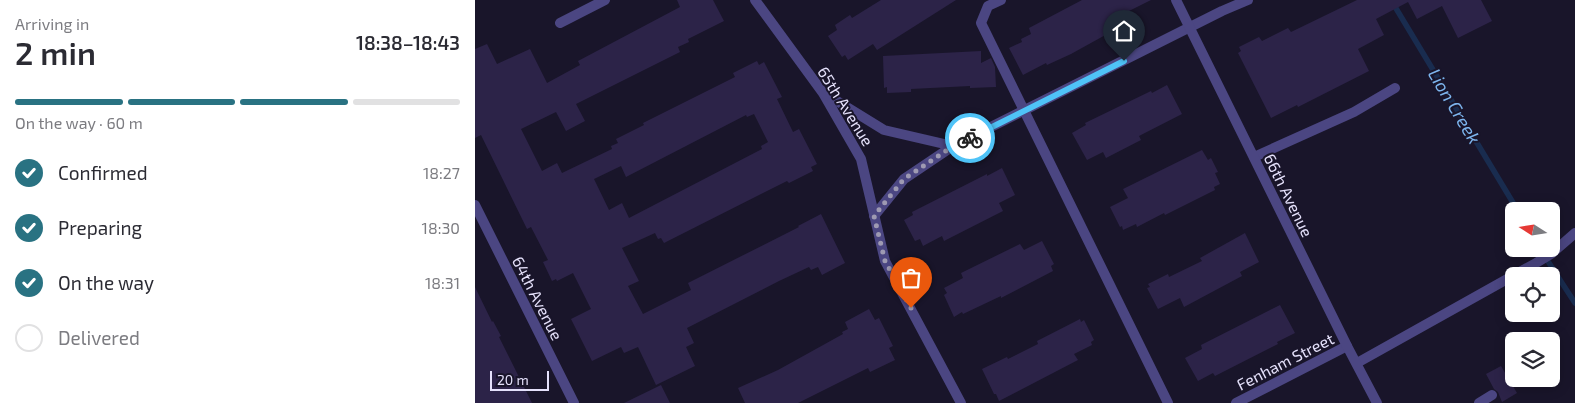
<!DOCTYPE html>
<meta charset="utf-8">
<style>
body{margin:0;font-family:"Exo 2",sans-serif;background:#f2f2f3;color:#2b2b33;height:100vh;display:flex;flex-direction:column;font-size:19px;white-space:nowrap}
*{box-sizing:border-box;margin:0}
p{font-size:16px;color:#7c7c81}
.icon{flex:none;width:28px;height:28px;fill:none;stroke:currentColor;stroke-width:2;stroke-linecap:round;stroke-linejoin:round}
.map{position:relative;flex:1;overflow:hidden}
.drawer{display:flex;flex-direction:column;background:#fff;width:475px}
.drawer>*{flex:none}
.needle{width:32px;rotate:282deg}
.tools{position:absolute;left:1030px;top:202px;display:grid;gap:10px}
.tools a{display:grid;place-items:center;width:55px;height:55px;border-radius:8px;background:#fff;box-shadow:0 2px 12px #0003;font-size:25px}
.scale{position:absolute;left:15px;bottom:12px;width:59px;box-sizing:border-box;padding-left:5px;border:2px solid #e5e1fb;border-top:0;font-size:14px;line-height:18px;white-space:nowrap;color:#e5e1fb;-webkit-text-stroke:4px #19152a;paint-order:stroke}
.pin{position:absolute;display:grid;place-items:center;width:42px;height:42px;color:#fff;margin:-51px -21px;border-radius:50% 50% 50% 0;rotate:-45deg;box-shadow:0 0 5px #0007}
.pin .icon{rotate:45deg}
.courier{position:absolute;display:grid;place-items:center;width:50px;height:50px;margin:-25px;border:4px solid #4fc3f7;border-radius:50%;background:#fff;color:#222;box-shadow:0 1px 6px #0007}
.overview em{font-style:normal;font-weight:600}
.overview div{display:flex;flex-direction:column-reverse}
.overview{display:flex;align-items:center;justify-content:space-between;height:85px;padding:0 15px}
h1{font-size:32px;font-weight:600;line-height:38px}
.bar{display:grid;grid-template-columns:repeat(4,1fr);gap:8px 5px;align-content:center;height:60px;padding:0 15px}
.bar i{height:6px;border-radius:4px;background:#e1e1e2}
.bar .on{background:#297282}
.bar p{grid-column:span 4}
ol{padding:0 15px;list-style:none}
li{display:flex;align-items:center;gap:15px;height:55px}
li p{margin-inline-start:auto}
li .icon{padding:5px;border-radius:50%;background:#297282;color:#fff;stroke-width:4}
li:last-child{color:#7c7c81}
li i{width:28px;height:28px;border:2px solid #e1e1e2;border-radius:50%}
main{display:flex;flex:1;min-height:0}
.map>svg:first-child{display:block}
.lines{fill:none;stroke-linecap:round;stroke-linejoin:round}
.stream{stroke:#192c4f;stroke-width:5.5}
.building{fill:#2c2348;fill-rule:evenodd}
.service{stroke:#4b4682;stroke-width:10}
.minor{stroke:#4b4682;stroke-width:10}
.tertiary{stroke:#4b4682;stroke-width:10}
.done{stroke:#9e9ab2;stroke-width:5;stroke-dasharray:0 9}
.route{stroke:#4fc3f7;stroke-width:6}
.labels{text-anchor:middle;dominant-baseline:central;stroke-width:4;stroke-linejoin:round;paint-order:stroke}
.street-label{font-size:16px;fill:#e5e1fb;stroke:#19152a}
.water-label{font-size:18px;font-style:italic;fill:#7db5ee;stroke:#19152a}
</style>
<main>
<section class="drawer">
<div class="overview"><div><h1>2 min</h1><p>Arriving in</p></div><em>18:38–18:43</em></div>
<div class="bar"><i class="on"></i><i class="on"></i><i class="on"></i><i></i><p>On the way · 60 m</p></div>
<ol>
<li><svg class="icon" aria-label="check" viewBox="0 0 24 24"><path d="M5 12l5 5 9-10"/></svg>Confirmed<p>18:27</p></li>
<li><svg class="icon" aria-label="check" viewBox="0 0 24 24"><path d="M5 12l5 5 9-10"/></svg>Preparing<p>18:30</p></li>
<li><svg class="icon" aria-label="check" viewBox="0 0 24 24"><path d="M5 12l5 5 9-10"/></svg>On the way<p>18:31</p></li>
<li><i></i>Delivered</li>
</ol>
</section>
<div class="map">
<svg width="1100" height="403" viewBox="0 0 1100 403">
<rect width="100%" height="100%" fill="#19152a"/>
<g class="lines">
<g class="stream">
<path d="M 916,0 L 1043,211"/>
<path d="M 1065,249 L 1100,303"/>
</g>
</g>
<g class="building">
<path d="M 202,0 L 238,0 L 249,21 L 213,39 L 214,42 L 203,47 L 205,52 L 101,104 L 110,121 L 91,131 L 81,112 L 46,129 L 67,171 L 82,163 L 87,173 L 137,149 L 136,146 L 143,143 L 141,139 L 169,125 L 168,123 L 260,77 L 258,73 L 282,61 L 284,65 L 289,62 L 307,97 L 302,99 L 318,132 L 324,129 L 342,164 L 336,167 L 338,171 L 314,183 L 312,181 L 189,243 L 186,238 L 183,239 L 180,233 L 147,248 L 164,281 L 153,286 L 168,314 L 216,290 L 213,283 L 324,227 L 323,226 L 346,214 L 370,263 L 347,275 L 343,267 L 336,270 L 334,267 L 304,281 L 212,328 L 219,343 L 211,347 L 220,366 L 181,385 L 163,347 L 149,353 L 146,347 L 117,361 L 96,319 L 116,309 L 98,273 L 82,281 L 81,279 L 77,281 L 68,262 L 73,260 L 56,227 L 52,229 L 6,135 L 0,138 L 0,49 L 12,44 L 22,64 L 55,49 L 72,83 L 105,65 L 103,61 L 205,7 ZM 279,114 L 293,142 L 286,146 L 287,149 L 154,218 L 147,203 L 134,210 L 119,179 L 146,166 L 151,177 L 271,115 L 272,117 Z"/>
<path d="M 406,0 L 481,0 L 402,50 L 398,44 L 373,60 L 370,55 L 367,57 L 353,36 L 362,30 L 360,25 L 375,15 L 377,18 Z"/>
<path d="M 607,0 L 676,0 L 654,11 L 658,19 L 633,31 L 634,33 L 596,54 L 572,65 L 571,63 L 548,75 L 534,48 L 547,42 L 546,39 L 556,34 L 554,28 Z"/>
<path d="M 882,0 L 1006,0 L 1017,21 L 983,38 L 967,6 L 942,19 L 933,2 L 901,19 L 909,35 L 883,49 L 894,71 L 823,107 L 822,105 L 796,118 L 763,53 L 766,51 L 764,47 L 784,37 L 787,41 L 813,28 L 816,32 Z"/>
<path d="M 506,51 L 506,63 L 516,58 L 520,67 L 521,87 L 495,88 L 495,86 L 436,89 L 436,92 L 412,93 L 412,87 L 409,88 L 408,56 Z"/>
<path d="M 692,85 L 707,114 L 664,136 L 666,140 L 631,158 L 628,152 L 612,160 L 597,133 L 611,125 L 610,123 L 676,91 L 677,93 Z"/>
<path d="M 727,150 L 733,160 L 736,158 L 743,172 L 740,173 L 745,184 L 739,187 L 740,190 L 690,215 L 689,213 L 662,227 L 661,224 L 648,230 L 647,226 L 645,227 L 635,207 L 653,198 L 648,189 Z"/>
<path d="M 527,168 L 540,195 L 524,203 L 528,211 L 469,241 L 467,236 L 448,246 L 445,239 L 440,241 L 429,220 L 438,215 L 437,212 L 512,174 L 512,176 Z"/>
<path d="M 770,233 L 784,262 L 765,272 L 767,276 L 709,307 L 705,298 L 683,309 L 672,288 L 675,287 L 673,284 L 693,274 L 694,277 L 727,261 L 725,258 Z"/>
<path d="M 567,241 L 579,264 L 576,266 L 578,271 L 526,298 L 526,296 L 488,314 L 487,312 L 479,317 L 469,295 L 472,293 L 469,288 L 488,278 L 486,273 L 545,244 L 549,250 Z"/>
<path d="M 0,287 L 17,322 L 18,321 L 26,336 L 24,337 L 57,403 L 0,403 Z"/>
<path d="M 805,305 L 820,333 L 802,342 L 803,344 L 740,376 L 738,373 L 723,381 L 710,358 L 727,349 L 726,345 Z"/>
<path d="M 394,309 L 400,320 L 404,318 L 418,346 L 414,348 L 420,360 L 395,372 L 393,368 L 323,403 L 270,403 L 263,388 L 303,370 L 368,334 L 367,332 L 373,329 L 370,322 Z"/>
<path d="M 605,319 L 606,322 L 609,320 L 619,340 L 616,342 L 617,345 L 599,354 L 603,360 L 524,401 L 521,394 L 519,394 L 507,369 L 532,357 L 533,359 L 563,344 L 562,341 Z"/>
<path d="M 1026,366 L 1042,393 L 1027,402 L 1023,392 L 1019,389 L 1011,374 Z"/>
<path d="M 186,385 L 195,403 L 149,403 Z"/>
</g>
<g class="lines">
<g class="service">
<path d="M 526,0 L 513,6 L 506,23 L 693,403"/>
<path d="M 85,23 L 130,0"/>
<path d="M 779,157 L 879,112 L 920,88"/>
<path d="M 882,363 L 1061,263 L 1076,254 L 1100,233"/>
<path d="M 1004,403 L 1017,395"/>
</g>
<g class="minor">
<path d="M 280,0 L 348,93 L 386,159 L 410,261 L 486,403"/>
<path d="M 349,93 L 409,130 L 478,146"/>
<path d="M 0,205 L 99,403"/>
<path d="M 399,216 L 429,179 L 478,146 L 747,11 L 773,0"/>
<path d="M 761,403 L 872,346"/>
</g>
<path class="tertiary" d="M 701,0 L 872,346 L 902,403"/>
</g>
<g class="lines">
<path class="done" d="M 436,308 L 410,261 L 399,216 L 429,179 L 478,146 L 495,138"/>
<path class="route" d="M 495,138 L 649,61"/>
</g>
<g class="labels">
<g class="street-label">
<text transform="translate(371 106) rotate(58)">65th Avenue</text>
<text transform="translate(814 195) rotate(64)">66th Avenue</text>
<text transform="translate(63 298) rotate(63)">64th Avenue</text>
<text transform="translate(810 361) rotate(-27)">Fenham Street</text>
</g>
<g class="water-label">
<text transform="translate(980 106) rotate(59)">Lion Creek</text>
</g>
</g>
</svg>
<div class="tools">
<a><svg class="needle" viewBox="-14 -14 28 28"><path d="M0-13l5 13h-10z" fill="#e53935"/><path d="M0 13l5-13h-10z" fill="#7c7c81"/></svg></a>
<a><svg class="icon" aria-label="locate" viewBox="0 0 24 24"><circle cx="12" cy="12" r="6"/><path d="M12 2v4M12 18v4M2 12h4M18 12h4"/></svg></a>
<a><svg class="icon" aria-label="layers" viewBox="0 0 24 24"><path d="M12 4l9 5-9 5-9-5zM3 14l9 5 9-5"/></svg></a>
</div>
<div class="scale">20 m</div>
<div class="pin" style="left:436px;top:308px;background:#ea580c"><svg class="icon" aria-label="bag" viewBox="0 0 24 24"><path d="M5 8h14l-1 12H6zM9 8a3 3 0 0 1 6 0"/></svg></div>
<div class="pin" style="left:649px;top:61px;background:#1f2937"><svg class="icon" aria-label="home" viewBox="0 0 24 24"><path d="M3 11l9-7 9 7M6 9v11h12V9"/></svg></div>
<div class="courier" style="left:495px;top:138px"><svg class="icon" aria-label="bike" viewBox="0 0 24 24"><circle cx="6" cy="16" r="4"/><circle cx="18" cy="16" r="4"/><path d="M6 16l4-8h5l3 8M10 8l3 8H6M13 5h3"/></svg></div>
</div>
</main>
